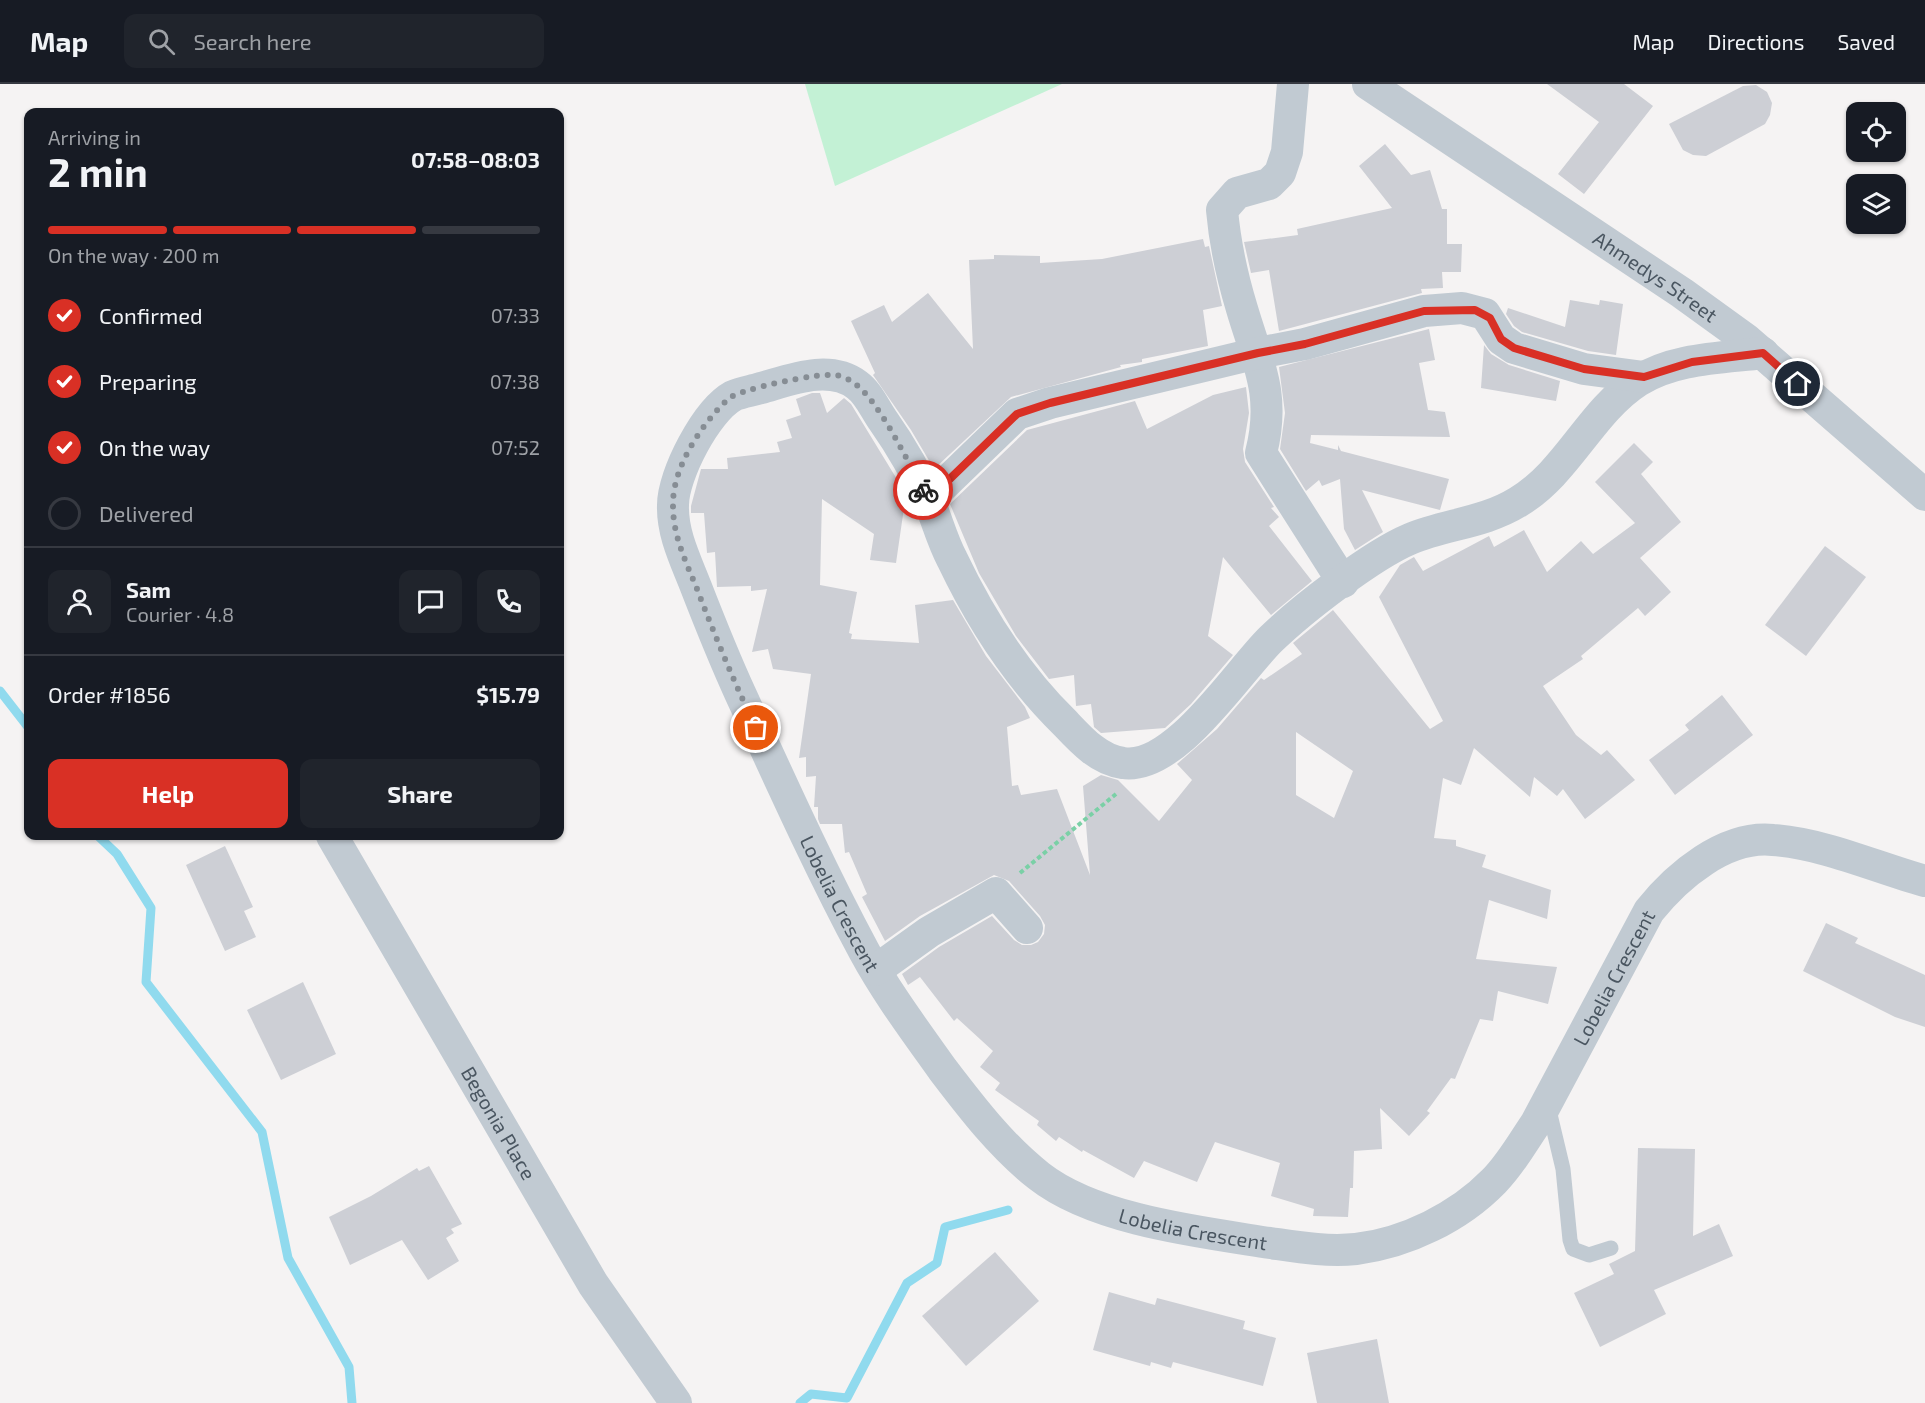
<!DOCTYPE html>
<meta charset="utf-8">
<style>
body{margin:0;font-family:"Exo 2",sans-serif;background:#20242c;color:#f1f3f6;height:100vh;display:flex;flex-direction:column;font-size:22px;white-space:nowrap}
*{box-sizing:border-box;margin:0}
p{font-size:20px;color:#9ea1a6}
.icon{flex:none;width:33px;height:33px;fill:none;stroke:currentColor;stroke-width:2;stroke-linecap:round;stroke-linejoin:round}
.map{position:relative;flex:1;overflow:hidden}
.details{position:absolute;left:24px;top:24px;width:540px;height:732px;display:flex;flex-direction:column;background:#171b24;border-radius:12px;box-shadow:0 2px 4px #0004}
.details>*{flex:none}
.controls{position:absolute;left:1846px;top:18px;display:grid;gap:12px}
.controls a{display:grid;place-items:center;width:60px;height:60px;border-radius:12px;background:#171b24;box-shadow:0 2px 4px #0004;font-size:30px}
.pin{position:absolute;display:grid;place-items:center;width:51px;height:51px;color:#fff;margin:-26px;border:3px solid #fff;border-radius:50%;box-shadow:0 2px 6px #0007}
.courier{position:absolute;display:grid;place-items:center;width:60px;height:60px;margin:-30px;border:4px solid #d93025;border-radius:50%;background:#fff;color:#222;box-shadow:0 2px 8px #0007}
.summary em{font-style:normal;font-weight:700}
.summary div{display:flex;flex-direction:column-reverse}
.summary{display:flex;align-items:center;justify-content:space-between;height:102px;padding:0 24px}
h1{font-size:39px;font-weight:700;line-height:45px}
.bar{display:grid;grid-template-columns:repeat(4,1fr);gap:9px 6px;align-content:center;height:72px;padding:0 24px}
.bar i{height:8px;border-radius:4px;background:#363941}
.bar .on{background:#d93025}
.bar p{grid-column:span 4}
.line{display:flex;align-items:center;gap:15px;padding:0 24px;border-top:2px solid #363941}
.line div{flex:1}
.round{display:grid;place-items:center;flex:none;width:63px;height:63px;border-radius:12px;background:#20242c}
ol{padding:0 24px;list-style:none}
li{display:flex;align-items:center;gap:18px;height:66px}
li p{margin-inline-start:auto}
li .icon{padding:6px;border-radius:50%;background:#d93025;color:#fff;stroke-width:4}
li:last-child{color:#9ea1a6}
li i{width:33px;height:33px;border:3px solid #363941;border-radius:50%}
.primary-button{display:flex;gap:12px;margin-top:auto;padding:12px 24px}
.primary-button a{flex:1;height:69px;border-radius:12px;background:#d93025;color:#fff;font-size:24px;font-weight:700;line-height:69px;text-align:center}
.primary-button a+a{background:#20242c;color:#f1f3f6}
header{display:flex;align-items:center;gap:36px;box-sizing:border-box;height:84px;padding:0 30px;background:#171b24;border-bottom:2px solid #363941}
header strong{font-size:28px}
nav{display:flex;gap:33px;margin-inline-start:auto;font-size:21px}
.search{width:420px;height:54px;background:#20242c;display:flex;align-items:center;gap:15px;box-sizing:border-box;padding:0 21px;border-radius:12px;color:#9ea1a6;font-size:22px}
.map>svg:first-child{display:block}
.green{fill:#c3f1d5}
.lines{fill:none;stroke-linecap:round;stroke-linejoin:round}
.stream{stroke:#90daee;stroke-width:9}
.building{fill:#cdcfd5;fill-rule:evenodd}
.path{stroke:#7ad0a6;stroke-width:4;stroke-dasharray:4.5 3;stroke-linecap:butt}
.lane{stroke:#c1cad2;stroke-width:15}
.street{stroke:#c1cad2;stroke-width:32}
.done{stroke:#868d94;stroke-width:6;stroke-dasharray:0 10.8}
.route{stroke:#d93025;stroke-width:8}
.labels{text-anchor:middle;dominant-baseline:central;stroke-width:5;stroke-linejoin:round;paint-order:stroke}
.street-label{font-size:20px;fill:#4a5661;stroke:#fff}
</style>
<header>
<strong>Map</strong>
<div class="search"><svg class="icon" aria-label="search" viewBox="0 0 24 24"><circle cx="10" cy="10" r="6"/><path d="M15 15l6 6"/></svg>Search here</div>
<nav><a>Map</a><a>Directions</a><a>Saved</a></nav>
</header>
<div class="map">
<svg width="1925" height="1319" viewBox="0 0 1925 1319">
<rect width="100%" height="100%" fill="#f5f3f3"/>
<path class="green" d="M 805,0 L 1062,0 L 835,102 Z"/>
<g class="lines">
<g class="stream">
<path d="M 0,607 L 28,643"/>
<path d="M 98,752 L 117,770 L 151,824 L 146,898 L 262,1048 L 288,1174 L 349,1283 L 352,1319"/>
<path d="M 800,1319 L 811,1310 L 847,1314 L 907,1199 L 937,1179 L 945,1143 L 1008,1126"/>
</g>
</g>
<g class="building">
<path d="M 1547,0 L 1624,0 L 1653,22 L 1584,110 L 1558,90 L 1599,38 Z"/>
<path d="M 1756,1 L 1767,8 L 1772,19 L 1770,31 L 1765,40 L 1706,72 L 1693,71 L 1683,66 L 1669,40 L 1743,2 Z"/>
<path d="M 1385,60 L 1411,91 L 1430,86 L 1442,125 L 1447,125 L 1447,160 L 1462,160 L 1461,188 L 1442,188 L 1443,204 L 1421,205 L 1422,209 L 1279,247 L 1269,186 L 1251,189 L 1244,158 L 1298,151 L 1297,145 L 1392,124 L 1359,82 Z"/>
<path d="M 1203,155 L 1205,163 L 1209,162 L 1222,222 L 1203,226 L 1208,262 L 1142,275 L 1142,278 L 1120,281 L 1121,283 L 1011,313 L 934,385 L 911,346 L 873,291 L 875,289 L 851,237 L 884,221 L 892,238 L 928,209 L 973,265 L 969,176 L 994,175 L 994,171 L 1040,172 L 1040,179 L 1102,175 Z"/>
<path d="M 1570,216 L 1599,221 L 1600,216 L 1623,220 L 1616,271 L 1588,267 L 1522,248 L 1514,242 L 1506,230 L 1508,224 L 1565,243 Z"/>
<path d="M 1429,245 L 1435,276 L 1419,279 L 1428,326 L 1445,328 L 1450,353 L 1311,351 L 1310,359 L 1338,366 L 1338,361 L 1341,367 L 1449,395 L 1440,426 L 1362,406 L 1383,448 L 1355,466 L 1344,445 L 1340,395 L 1322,402 L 1319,396 L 1306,407 L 1280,365 L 1285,329 L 1279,283 Z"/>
<path d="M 1484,261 L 1491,270 L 1509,281 L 1560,297 L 1556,317 L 1481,304 Z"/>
<path d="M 1246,303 L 1249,329 L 1243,365 L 1245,378 L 1274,423 L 1271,424 L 1279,433 L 1269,442 L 1312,497 L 1271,531 L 1223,473 L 1208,552 L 1233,571 L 1191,620 L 1165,644 L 1101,649 L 1094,643 L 1091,620 L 1076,622 L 1074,591 L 1049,595 L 1016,552 L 979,489 L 950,420 L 1027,346 L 1135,317 L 1147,345 L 1213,311 Z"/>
<path d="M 812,309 L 820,309 L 827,329 L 844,314 L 851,320 L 906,410 L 896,479 L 870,476 L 874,450 L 822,415 L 820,501 L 857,508 L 849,549 L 852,550 L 851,555 L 919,559 L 915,521 L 953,516 L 986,572 L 1025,623 L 1030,634 L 1007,643 L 1012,702 L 1018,701 L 1021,711 L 1057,705 L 1090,791 L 1083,702 L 1101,691 L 1118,696 L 1159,737 L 1192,696 L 1177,680 L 1217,645 L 1261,594 L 1264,596 L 1302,570 L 1293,559 L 1333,526 L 1430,645 L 1443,637 L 1379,513 L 1400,481 L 1414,473 L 1423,487 L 1489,452 L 1494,463 L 1524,446 L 1547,488 L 1581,457 L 1593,470 L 1635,439 L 1595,398 L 1634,359 L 1653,378 L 1641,390 L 1681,438 L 1640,474 L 1671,508 L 1645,532 L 1638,524 L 1581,572 L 1583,575 L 1543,602 L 1576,651 L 1601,671 L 1607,666 L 1635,696 L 1585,735 L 1563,705 L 1557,712 L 1534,693 L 1530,713 L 1474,664 L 1461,701 L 1443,694 L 1434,754 L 1456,756 L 1456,762 L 1486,771 L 1482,783 L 1551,806 L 1547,835 L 1489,816 L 1476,875 L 1557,883 L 1548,920 L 1498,907 L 1493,937 L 1480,935 L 1455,995 L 1451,994 L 1427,1027 L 1430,1029 L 1409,1052 L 1380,1024 L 1382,1065 L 1354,1067 L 1353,1104 L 1350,1104 L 1348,1133 L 1313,1132 L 1314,1125 L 1271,1112 L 1280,1079 L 1215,1058 L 1197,1098 L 1144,1077 L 1134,1094 L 1083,1066 L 1082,1068 L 1059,1053 L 1056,1057 L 1037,1041 L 1039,1037 L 995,1006 L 1000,999 L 980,983 L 993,967 L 957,934 L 954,937 L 920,893 L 908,901 L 902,890 L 939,863 L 992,832 L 1014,856 L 1022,861 L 1031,861 L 1038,858 L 1044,850 L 1045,841 L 1040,832 L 1009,797 L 994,791 L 920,832 L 885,857 L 862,813 L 867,810 L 849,768 L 845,769 L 842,740 L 820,740 L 818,735 L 818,723 L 814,723 L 816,692 L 806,693 L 806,673 L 799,674 L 811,590 L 773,585 L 768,565 L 752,568 L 767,505 L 751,507 L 751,502 L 717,503 L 715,468 L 707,469 L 704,429 L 691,429 L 691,422 L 701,385 L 728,385 L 727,374 L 780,368 L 777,358 L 792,354 L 786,336 L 801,331 L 796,315 ZM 1296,648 L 1353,687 L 1334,734 L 1296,711 Z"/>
<path d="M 1825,462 L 1866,493 L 1806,572 L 1765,541 Z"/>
<path d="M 1722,611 L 1753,651 L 1675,711 L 1649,676 L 1689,646 L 1685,641 Z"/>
<path d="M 225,762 L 253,823 L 244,827 L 256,853 L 225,867 L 186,781 Z"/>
<path d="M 1826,839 L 1858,854 L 1855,859 L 1925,891 L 1925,943 L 1895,933 L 1803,887 Z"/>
<path d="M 303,898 L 336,970 L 281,996 L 247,926 Z"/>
<path d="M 1638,1064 L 1695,1065 L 1693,1152 L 1719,1140 L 1733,1172 L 1654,1206 L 1666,1230 L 1600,1263 L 1574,1209 L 1614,1190 L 1609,1180 L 1635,1167 Z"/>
<path d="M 429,1082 L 462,1140 L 451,1145 L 454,1149 L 446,1154 L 459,1177 L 428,1196 L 402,1156 L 350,1181 L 329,1133 L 371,1112 L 417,1084 L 419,1087 Z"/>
<path d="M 995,1168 L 1039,1217 L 966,1282 L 922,1232 Z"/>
<path d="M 1109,1208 L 1155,1221 L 1157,1214 L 1245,1237 L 1243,1245 L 1276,1254 L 1263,1302 L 1173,1278 L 1171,1284 L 1151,1278 L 1150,1282 L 1093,1266 Z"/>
<path d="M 1377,1255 L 1389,1319 L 1317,1319 L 1307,1269 Z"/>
</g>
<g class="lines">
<path class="path" d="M 1020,789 L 1116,710"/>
<path class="lane" d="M 1548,1022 L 1563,1085 L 1570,1156 L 1573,1165 L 1589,1171 L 1611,1164"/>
<g class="street">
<path d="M 1293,0 L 1287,68 L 1280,89 L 1269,100 L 1237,109 L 1222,126 C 1225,160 1232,192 1242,225 C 1258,279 1276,311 1261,369 L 1343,498"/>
<path id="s1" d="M 1368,0 L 1682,209 L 1747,256 L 1925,411"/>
<path id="s2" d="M 1763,269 C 1722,274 1674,274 1638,297 C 1590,328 1568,388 1518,418 C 1484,439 1446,440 1410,455 C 1372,471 1302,525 1271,555 C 1238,587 1175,687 1123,679 C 1099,676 1081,656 1065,639 C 1017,592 981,536 952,475 C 943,458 938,440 931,422 C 918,391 901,362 882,335 C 874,323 868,309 857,301 C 829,280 790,296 761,304 C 752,307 742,308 733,312 C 706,327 673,391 673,421 C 672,450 686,477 696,503 C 710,539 724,574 740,609 C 780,696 819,783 864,867 C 886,908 916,948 943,986 C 972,1024 1001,1062 1039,1092 C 1095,1136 1200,1148 1270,1159 C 1298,1163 1327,1168 1356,1165 C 1406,1159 1459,1133 1494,1097 C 1511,1080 1523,1058 1536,1039 L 1649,827 C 1677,792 1725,751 1773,756 C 1825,760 1875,783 1925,797"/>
<path d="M 928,416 L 1017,330 L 1050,319 L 1258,269 L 1305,260 L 1424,227 L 1462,224 L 1485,230 L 1501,255 L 1514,264 L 1584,285 L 1644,293"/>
<path id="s3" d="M 332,752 L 593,1200 L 676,1319"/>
<path d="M 876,886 L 929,848 L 996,809 L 1027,844"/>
</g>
</g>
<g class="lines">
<path class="done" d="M 756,644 C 734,598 715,552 697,505 C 686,478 673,452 673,422 C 672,384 701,341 728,315 C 739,305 817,289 834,291 C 839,291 846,294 851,297 C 877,312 908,378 923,406"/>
<path class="route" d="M 923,406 L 928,416 L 1017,330 L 1050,319 L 1258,269 L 1305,260 L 1424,227 L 1475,226 L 1490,234 L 1501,255 L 1514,264 L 1584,285 L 1644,293 L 1692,278 L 1763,269 L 1798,300"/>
</g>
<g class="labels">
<g class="street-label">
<text stroke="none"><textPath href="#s1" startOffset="346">Ahmedys Street</textPath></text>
<text stroke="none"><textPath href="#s2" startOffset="1948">Lobelia Crescent</textPath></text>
<text stroke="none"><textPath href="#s2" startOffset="3010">Lobelia Crescent</textPath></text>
<text stroke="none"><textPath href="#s3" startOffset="332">Begonia Place</textPath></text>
<text stroke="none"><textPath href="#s2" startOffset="2452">Lobelia Crescent</textPath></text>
</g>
</g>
</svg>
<div class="controls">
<a><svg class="icon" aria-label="locate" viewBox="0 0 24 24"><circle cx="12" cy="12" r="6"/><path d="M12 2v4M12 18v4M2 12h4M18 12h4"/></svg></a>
<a><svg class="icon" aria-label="layers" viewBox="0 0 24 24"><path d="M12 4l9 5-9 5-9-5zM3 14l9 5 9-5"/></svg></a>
</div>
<div class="pin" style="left:756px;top:644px;background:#ea580c"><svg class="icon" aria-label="bag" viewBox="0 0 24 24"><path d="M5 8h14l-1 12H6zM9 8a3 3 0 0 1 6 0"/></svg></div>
<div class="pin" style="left:1798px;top:300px;background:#1f2937"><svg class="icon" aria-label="home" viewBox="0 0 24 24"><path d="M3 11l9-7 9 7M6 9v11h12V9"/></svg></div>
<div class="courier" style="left:923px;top:406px"><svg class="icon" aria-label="bike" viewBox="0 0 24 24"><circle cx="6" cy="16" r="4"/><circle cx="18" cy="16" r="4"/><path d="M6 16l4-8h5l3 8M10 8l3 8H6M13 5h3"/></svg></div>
<section class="details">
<div class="summary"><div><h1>2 min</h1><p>Arriving in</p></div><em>07:58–08:03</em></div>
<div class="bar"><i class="on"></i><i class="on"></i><i class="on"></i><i></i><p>On the way · 200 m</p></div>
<ol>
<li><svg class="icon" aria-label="check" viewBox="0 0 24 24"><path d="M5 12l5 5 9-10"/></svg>Confirmed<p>07:33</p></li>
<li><svg class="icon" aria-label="check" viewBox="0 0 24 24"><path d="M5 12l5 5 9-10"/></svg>Preparing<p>07:38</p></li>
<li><svg class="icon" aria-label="check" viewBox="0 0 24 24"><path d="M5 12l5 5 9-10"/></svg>On the way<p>07:52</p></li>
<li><i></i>Delivered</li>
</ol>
<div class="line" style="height:108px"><a class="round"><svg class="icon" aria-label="person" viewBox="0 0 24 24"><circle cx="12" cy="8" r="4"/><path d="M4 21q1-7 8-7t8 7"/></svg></a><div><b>Sam</b><p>Courier · 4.8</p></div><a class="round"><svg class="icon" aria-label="chat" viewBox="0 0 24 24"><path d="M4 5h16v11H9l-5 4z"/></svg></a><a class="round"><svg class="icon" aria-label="phone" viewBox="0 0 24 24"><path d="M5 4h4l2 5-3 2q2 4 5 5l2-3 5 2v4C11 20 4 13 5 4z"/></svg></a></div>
<div class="line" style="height:78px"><div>Order #1856</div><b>$15.79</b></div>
<div class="primary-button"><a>Help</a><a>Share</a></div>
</section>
</div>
